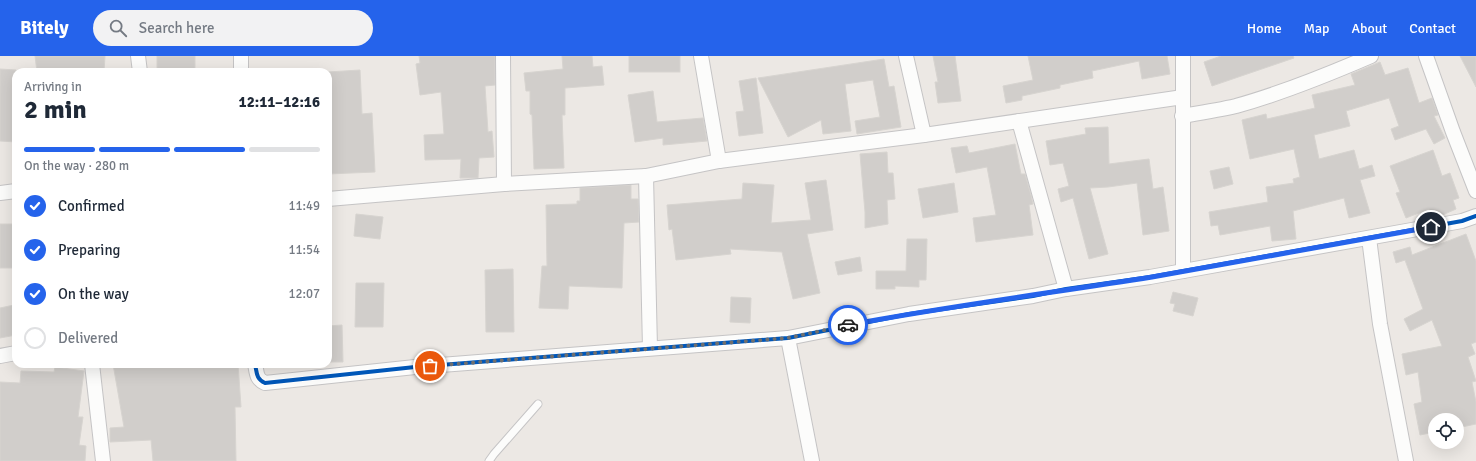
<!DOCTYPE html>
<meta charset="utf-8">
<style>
body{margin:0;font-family:Signika,sans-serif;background:#f2f2f3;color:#1f2937;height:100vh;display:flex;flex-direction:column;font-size:15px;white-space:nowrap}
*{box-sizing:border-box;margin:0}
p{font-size:13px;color:#747a83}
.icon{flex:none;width:22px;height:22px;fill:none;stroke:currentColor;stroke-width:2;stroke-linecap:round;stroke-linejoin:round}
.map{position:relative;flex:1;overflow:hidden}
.side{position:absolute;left:12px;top:12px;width:320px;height:300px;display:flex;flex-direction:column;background:#fff;border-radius:12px;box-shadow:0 4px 16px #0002}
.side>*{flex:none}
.fabs{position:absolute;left:1428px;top:357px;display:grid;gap:8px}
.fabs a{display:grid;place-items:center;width:36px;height:36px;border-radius:50%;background:#fff;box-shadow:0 4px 16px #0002;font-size:20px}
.pin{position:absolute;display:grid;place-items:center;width:34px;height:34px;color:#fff;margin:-17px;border:2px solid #fff;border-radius:50%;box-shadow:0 1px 4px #0007}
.courier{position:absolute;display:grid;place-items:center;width:40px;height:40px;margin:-20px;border:3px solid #2563eb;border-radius:50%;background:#fff;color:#222;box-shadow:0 1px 5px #0007}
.summary em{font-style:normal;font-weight:800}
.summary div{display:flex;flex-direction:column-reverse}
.summary{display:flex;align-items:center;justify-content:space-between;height:68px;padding:0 12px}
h1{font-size:26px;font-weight:800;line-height:30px}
.bar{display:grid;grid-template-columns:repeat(4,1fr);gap:6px 4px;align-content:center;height:48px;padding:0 12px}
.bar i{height:5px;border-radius:3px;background:#e0e1e3}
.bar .current{background:#2563eb}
.bar p{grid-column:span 4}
ol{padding:0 12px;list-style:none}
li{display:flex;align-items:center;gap:12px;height:44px}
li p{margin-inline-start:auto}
li .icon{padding:4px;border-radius:50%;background:#2563eb;color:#fff;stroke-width:4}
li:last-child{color:#747a83}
li i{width:22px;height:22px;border:2px solid #e0e1e3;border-radius:50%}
header{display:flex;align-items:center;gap:24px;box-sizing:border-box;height:56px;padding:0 20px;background:#2563eb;color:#fff}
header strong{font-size:19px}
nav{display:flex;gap:22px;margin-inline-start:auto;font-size:14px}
.search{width:280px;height:36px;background:#f2f2f3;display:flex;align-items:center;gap:10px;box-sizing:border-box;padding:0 14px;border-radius:22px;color:#747a83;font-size:15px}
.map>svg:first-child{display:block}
.building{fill:#d1cecb;stroke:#d7d4d0}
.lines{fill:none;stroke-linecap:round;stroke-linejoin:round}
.service-casing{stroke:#c5c4c5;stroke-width:9}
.minor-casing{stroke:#c5c4c5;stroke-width:16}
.service{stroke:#fcfcfb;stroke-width:7}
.minor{stroke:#fcfcfb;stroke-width:14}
.cycleway-casing{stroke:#fff;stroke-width:6}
.cycleway{stroke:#0057b8;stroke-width:4}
.done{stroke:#706f6e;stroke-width:4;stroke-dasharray:0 7.2}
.route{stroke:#2563eb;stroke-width:5}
</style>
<header>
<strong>Bitely</strong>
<div class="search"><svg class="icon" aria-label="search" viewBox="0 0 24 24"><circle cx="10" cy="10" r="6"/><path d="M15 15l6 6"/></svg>Search here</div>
<nav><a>Home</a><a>Map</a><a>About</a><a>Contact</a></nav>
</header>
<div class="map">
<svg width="1476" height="405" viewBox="0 0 1476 405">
<rect width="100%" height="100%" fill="#ece8e4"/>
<g class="building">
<path d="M 35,0 L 105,0 L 104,16 L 37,16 Z"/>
<rect x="157" y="0" width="38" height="16"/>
<path d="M 419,0 L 495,0 L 495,29 L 485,30 L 488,76 L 492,75 L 494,101 L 479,102 L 478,122 L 460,122 L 461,103 L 425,104 L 424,79 L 444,78 L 441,36 L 420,39 L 416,8 L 420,7 Z"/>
<path d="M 562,0 L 592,0 L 593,11 L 602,10 L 604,29 L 565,32 L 565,59 L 562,59 L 564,112 L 534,113 L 532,59 L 530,58 L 530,35 L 526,35 L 524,17 L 563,13 Z"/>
<rect x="629" y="0" width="51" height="16"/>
<path d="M 933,0 L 955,0 L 961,45 L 938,47 L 935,26 L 938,26 Z"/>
<path d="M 1028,0 L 1167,0 L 1170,18 L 1142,23 L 1139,5 L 1092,15 L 1093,22 L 1060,29 L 1060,32 L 1022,40 L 1022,44 L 1006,47 L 1003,30 L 1033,24 Z"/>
<path d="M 1221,0 L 1293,0 L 1294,2 L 1212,30 L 1204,6 Z"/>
<path d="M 1460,0 L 1476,0 L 1476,31 Z"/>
<path d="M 884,3 L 889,31 L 894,30 L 901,71 L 882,74 L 857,78 L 855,65 L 880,61 L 873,24 L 845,28 L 851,75 L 823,78 L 821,64 L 788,81 L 758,22 Z"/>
<path d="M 1380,6 L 1385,19 L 1408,12 L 1419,47 L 1432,42 L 1438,59 L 1434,60 L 1445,82 L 1434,88 L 1426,73 L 1395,84 L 1391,73 L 1399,70 L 1389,42 L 1346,55 L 1350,70 L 1314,79 L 1319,103 L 1354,94 L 1359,113 L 1372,109 L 1375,120 L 1360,124 L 1370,157 L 1349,162 L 1344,142 L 1293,155 L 1296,183 L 1272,185 L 1270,170 L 1220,179 L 1218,169 L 1211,170 L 1209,156 L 1268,146 L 1266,131 L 1294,127 L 1293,123 L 1300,121 L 1294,93 L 1250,103 L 1242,64 L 1266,58 L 1267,63 L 1315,52 L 1312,39 L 1355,29 L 1351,18 Z"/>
<path d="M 0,13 L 16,14 L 16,86 L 0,85 Z"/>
<path d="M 360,14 L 362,58 L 372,57 L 375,116 L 328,118 L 328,16 Z"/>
<path d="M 756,22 L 763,77 L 739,80 L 736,56 L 744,55 L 739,25 Z"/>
<path d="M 653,35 L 657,66 L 703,62 L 707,85 L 663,89 L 663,82 L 635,86 L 628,39 Z"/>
<path d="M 1108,71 L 1109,108 L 1149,103 L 1153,133 L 1163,131 L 1169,175 L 1143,179 L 1137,127 L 1108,131 L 1090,132 L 1108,198 L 1089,203 L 1073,142 L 1061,146 L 1058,133 L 1069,130 L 1063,107 L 1050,109 L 1046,85 L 1086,78 L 1085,72 Z"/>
<path d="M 1015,88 L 1021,118 L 1025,118 L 1031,139 L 1033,148 L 1029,149 L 1033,179 L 976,186 L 973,162 L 996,159 L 987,111 L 956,117 L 951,92 L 967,90 L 969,97 Z"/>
<path d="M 1433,94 L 1442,120 L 1450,117 L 1459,142 L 1453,144 L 1456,153 L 1438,161 L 1432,162 L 1429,153 L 1406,162 L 1396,137 L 1400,136 L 1390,110 Z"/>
<path d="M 887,96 L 888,117 L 893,117 L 895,143 L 887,144 L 888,168 L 865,172 L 865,156 L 860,98 Z"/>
<path d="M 1229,111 L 1233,128 L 1214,133 L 1210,115 Z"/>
<path d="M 826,124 L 833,174 L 807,178 L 820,237 L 793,243 L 782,196 L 730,193 L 731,198 L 676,204 L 672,173 L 669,174 L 667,149 L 742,143 L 743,127 L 774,129 L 771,167 L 811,164 L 805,127 Z"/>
<path d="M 954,127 L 958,156 L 923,162 L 918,133 Z"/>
<path d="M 631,129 L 631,143 L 638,143 L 639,166 L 624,167 L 622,232 L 569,230 L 568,253 L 539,252 L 542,210 L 547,210 L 546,149 L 577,148 L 577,145 L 580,145 L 580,132 Z"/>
<path d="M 356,158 L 383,161 L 380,183 L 354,180 Z"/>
<rect x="0" y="168" width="16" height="44"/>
<path d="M 1466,178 L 1476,205 L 1476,286 L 1471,288 L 1475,298 L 1468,301 L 1476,325 L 1472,326 L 1476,346 L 1476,368 L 1457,372 L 1457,364 L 1435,364 L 1435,376 L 1420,379 L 1414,348 L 1422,346 L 1418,316 L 1406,319 L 1402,298 L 1442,290 L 1432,264 L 1410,275 L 1404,263 L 1423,253 L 1405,204 L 1396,207 L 1393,196 L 1410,191 L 1412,199 Z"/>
<path d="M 907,183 L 927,183 L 926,224 L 919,224 L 919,231 L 895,230 L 895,233 L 876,233 L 876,215 L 906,215 Z"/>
<path d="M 860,201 L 862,215 L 838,219 L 835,206 Z"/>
<path d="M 513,213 L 514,276 L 486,276 L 485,214 Z"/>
<path d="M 356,227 L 384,227 L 383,271 L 355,271 Z"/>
<path d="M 1173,236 L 1198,242 L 1193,260 L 1173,255 L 1175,248 L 1170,247 Z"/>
<path d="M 731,241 L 751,242 L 750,267 L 730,266 Z"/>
<path d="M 14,249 L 16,258 L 16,279 L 0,282 L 0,252 Z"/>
<path d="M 342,269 L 343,306 L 328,306 L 328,270 Z"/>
<path d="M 113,308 L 238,308 L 241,351 L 235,351 L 236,405 L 153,405 L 151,384 L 110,386 L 110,372 L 124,371 Z"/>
<path d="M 55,311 L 84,315 L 78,361 L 83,361 L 79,389 L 86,390 L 85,405 L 0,405 L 0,326 L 20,327 L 21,315 L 54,316 Z"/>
</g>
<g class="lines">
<defs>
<path id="service" d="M 489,405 L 494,398 L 538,348"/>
<g id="minor">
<path d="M 138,0 L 140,16"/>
<path d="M 241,0 L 241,16"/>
<path d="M 503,0 L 504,128"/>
<path d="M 701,0 L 719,105"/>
<path d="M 906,0 L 924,79"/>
<path d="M 1426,0 L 1453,76 L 1476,135"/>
<path d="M 1182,60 C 1200,57 1219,54 1236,50 C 1283,37 1327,19 1371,0"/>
<path d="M 1019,65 L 1066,233"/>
<path d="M 646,120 L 650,292"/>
<path d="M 0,137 L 16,135"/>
<path d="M 328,143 L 504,128 L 646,120 L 719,105 L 924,79 L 1183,41"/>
<path d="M 1369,182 L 1380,268 L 1406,405"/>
<path d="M 1183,215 L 1183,0"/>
<path d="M 788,282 L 812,405"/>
<path d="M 0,300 L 16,297"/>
<path d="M 92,308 L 103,405"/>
<path d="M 255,308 C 257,317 256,323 265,327 L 415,311 L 788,282 L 909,258 L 1033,240 L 1066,233 L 1150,221 L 1462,165 L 1476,160"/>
</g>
</defs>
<use href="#service" class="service-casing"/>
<use href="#minor" class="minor-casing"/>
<use href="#service" class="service"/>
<use href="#minor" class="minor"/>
<defs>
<path id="cycleway" d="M 255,308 C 257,317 256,323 265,327 L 415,311 L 788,282 L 909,258 L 1033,240 L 1066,233 L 1150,221 L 1462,165 L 1476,160"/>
</defs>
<use href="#cycleway" class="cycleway-casing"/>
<use href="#cycleway" class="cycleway"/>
</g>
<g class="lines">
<path class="done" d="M 430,310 L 788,282 L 848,269"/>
<path class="route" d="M 848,269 C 949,250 1051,237 1152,221 C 1245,205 1338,188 1431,171"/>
</g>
</svg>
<div class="fabs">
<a><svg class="icon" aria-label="locate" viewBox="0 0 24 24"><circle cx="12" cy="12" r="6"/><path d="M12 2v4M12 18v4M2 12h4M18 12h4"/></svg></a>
</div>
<div class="pin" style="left:430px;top:310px;background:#ea580c"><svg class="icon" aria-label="bag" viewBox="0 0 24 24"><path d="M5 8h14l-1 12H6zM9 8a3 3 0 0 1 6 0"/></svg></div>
<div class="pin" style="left:1431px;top:171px;background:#1f2937"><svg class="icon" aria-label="home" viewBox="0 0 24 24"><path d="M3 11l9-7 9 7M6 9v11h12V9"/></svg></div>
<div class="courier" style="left:848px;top:269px"><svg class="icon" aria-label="car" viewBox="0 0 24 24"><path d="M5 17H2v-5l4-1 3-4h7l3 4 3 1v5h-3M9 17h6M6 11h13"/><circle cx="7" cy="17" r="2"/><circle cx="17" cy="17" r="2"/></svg></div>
<section class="side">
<div class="summary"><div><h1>2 min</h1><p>Arriving in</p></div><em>12:11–12:16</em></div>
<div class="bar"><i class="current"></i><i class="current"></i><i class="current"></i><i></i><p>On the way · 280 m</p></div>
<ol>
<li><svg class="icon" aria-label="check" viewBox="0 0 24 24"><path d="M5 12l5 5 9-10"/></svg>Confirmed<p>11:49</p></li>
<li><svg class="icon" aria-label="check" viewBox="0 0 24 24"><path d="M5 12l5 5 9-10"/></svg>Preparing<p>11:54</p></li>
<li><svg class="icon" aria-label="check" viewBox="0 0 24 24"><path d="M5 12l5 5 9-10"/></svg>On the way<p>12:07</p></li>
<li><i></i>Delivered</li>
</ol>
</section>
</div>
